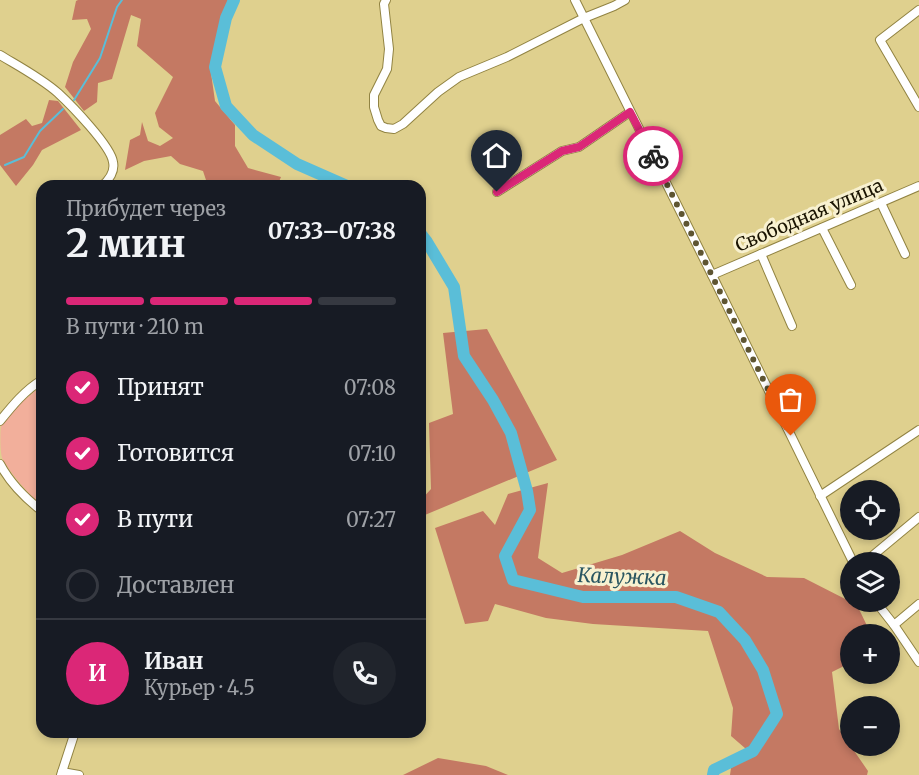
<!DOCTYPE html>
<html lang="ru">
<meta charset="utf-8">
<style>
body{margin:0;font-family:Merriweather,serif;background:#20242c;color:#f1f3f6;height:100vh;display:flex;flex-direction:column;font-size:22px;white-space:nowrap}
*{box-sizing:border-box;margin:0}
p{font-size:20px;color:#9ea1a6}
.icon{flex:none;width:33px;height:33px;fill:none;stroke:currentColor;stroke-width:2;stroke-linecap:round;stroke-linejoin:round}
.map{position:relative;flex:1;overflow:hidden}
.sheet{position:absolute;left:36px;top:180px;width:390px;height:558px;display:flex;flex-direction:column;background:#171b24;border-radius:18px;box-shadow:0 3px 9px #0003}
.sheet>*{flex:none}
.controls{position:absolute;left:840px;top:480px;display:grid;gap:12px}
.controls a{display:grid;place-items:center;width:60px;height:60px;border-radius:50%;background:#171b24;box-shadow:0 3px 9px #0003;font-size:30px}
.pin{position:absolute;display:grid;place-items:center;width:51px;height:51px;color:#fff;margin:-62px -26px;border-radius:50% 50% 50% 0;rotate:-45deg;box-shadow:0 0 6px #0007}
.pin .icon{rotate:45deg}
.courier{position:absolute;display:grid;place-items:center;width:60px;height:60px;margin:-30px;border:4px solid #db2777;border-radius:50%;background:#fff;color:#222;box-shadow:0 2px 8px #0007}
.head em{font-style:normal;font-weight:700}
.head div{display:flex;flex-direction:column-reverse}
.head{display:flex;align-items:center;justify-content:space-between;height:102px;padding:0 30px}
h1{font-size:39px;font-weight:700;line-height:45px}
.bar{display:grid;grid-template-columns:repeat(4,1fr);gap:9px 6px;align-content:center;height:72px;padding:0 30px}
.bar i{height:8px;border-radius:4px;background:#363941}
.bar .current{background:#db2777}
.bar p{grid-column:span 4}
.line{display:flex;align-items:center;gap:15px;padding:0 30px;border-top:2px solid #363941}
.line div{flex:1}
.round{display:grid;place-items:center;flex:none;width:63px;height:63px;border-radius:32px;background:#20242c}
ol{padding:0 30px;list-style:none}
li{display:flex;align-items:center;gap:18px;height:66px}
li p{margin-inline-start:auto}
li .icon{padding:6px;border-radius:50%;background:#db2777;color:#fff;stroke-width:4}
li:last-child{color:#9ea1a6}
li i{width:33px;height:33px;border:3px solid #363941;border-radius:50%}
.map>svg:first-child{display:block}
.green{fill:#f2af9b}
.forest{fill:#c47963}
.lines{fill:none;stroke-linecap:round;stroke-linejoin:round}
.stream{stroke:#5abed8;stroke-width:2}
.river{stroke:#5abed8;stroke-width:12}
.minor-casing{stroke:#918342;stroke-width:10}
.minor{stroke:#fff;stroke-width:8}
.done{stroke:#5e5532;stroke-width:6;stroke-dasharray:0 10.8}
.route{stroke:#db2777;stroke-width:8}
.labels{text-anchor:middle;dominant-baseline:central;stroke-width:6;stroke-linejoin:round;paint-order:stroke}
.street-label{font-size:18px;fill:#191300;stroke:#f8f1d0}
.water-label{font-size:20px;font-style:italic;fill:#2a5661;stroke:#f8f1d0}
</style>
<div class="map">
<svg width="919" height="775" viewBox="0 0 919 775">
<rect width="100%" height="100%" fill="#dfd08e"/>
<path class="green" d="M 42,386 L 42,506 C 30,496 9,472 2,458 C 0,450 0,434 1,426 C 5,415 32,393 42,386 Z"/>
<g class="forest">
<path d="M 78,0 L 228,0 L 210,66 L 215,101 L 235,125 L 235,146 L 248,168 L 281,177 L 277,186 L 208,186 L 203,171 L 180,164 L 171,156 L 144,161 L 125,170 L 130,140 L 140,135 L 142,122 L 148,141 L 160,146 L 173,138 L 159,127 L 155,113 L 173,77 L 137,46 L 141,19 L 131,15 L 112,79 L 98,83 L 97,102 L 84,111 L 65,87 L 73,62 L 91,29 L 87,19 L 72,20 L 76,1 Z"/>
<path d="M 49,100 L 58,101 L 81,130 L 42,150 L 33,165 L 16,186 L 0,165 L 0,135 L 26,119 L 32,126 L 42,123 Z"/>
<path d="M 487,329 L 557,460 L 420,517 L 420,501 L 431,489 L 429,423 L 453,414 L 443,333 Z"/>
<path d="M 548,483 L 538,558 L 562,573 L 622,555 L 680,531 L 715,553 L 767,577 L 804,578 L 857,605 L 871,634 L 850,634 L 850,663 L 832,672 L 839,729 L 868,771 L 867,775 L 730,775 L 731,768 L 753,755 L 731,736 L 733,708 L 708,631 L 593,624 L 546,618 L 495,604 L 488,621 L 465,624 L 435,528 L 483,511 L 495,525 L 508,494 Z"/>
<path d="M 438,758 L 486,766 L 508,775 L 403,775 Z"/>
</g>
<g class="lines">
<g class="stream">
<path d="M 74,100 L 100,58 L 117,7 L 122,0"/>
<path d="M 5,165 L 24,157 L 40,131 L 63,109"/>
</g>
<g class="river">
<path d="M 234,0 L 226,18 L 215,67 L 226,106 L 253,135 L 297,164 L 347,186"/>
<path d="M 420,233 L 427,242 L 454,287 L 464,356 L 493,400 L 511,433 L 527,491 L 530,510 L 505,556 L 513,580 L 583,597 L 676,597 L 719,612 L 745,640 L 763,670 L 777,714 L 753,751 L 714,770 L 713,775"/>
</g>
<defs>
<g id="minor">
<path d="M 386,0 L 384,4 L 389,49 L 387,69 L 374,95 L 374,107 L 378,120 L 381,126 L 386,128 L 394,129 L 403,124 L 438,92 L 459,77 L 507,57 L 584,18 L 614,6 L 625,0"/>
<path d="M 575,0 L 712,275 L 853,562"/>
<path d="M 919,10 L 880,40 L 919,107"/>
<path d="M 0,55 C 20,67 41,78 58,93 C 71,105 111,146 113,162 C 115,171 109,180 102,186"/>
<path d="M 497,192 L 562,151 L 579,147 L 630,112"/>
<path d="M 881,203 L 905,254"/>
<path d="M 822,228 L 851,285"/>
<path d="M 761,254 L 792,326"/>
<path d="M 712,275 L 919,186"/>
<path d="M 0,421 C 12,406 25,390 42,380"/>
<path d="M 0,464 C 10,483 25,498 42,511"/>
<path d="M 820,496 L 919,430"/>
<path d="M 865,562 L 919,517"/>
<path d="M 876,602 L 894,625 L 919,662"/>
<path d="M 894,625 L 919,604"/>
<path d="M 62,772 L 79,775"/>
<path d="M 61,775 L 75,732"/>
</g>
</defs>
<use href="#minor" class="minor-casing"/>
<use href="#minor" class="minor"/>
</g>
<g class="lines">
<path class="done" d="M 653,156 L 791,436"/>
<path class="route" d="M 497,192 L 562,151 L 579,147 L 630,112 L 653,156"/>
</g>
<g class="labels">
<g class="street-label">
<text transform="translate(809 215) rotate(-23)">Свободная улица</text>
</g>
<g class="water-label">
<text transform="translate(622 576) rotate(2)">Калужка</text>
</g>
</g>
</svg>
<div class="controls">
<a><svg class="icon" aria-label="locate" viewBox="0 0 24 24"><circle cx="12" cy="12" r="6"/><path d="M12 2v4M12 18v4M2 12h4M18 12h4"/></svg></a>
<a><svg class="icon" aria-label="layers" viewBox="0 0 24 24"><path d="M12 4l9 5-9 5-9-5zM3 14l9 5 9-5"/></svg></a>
<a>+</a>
<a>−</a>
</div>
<div class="pin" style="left:791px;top:436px;background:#ea580c"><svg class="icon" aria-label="bag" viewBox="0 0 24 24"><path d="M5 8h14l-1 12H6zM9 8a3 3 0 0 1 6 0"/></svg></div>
<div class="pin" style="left:497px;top:192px;background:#1f2937"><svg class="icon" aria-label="home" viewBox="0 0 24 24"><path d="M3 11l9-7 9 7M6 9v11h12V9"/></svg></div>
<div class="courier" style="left:653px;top:156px"><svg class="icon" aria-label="bike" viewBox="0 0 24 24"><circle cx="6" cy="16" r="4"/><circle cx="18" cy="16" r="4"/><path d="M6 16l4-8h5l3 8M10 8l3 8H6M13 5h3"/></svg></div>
<section class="sheet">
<div class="head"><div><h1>2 мин</h1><p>Прибудет через</p></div><em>07:33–07:38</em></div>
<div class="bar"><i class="current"></i><i class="current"></i><i class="current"></i><i></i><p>В пути · 210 m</p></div>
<ol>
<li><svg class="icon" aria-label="check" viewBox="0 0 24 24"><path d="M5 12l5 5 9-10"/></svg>Принят<p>07:08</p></li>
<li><svg class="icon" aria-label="check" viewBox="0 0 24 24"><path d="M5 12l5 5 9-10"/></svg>Готовится<p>07:10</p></li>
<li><svg class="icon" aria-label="check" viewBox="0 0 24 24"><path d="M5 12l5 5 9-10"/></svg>В пути<p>07:27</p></li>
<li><i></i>Доставлен</li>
</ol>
<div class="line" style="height:108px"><b class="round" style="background:#db2777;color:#fff">И</b><div><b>Иван</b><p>Курьер · 4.5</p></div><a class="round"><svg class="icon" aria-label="phone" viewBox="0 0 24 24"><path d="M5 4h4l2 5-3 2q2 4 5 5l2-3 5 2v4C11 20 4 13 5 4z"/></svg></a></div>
</section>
</div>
